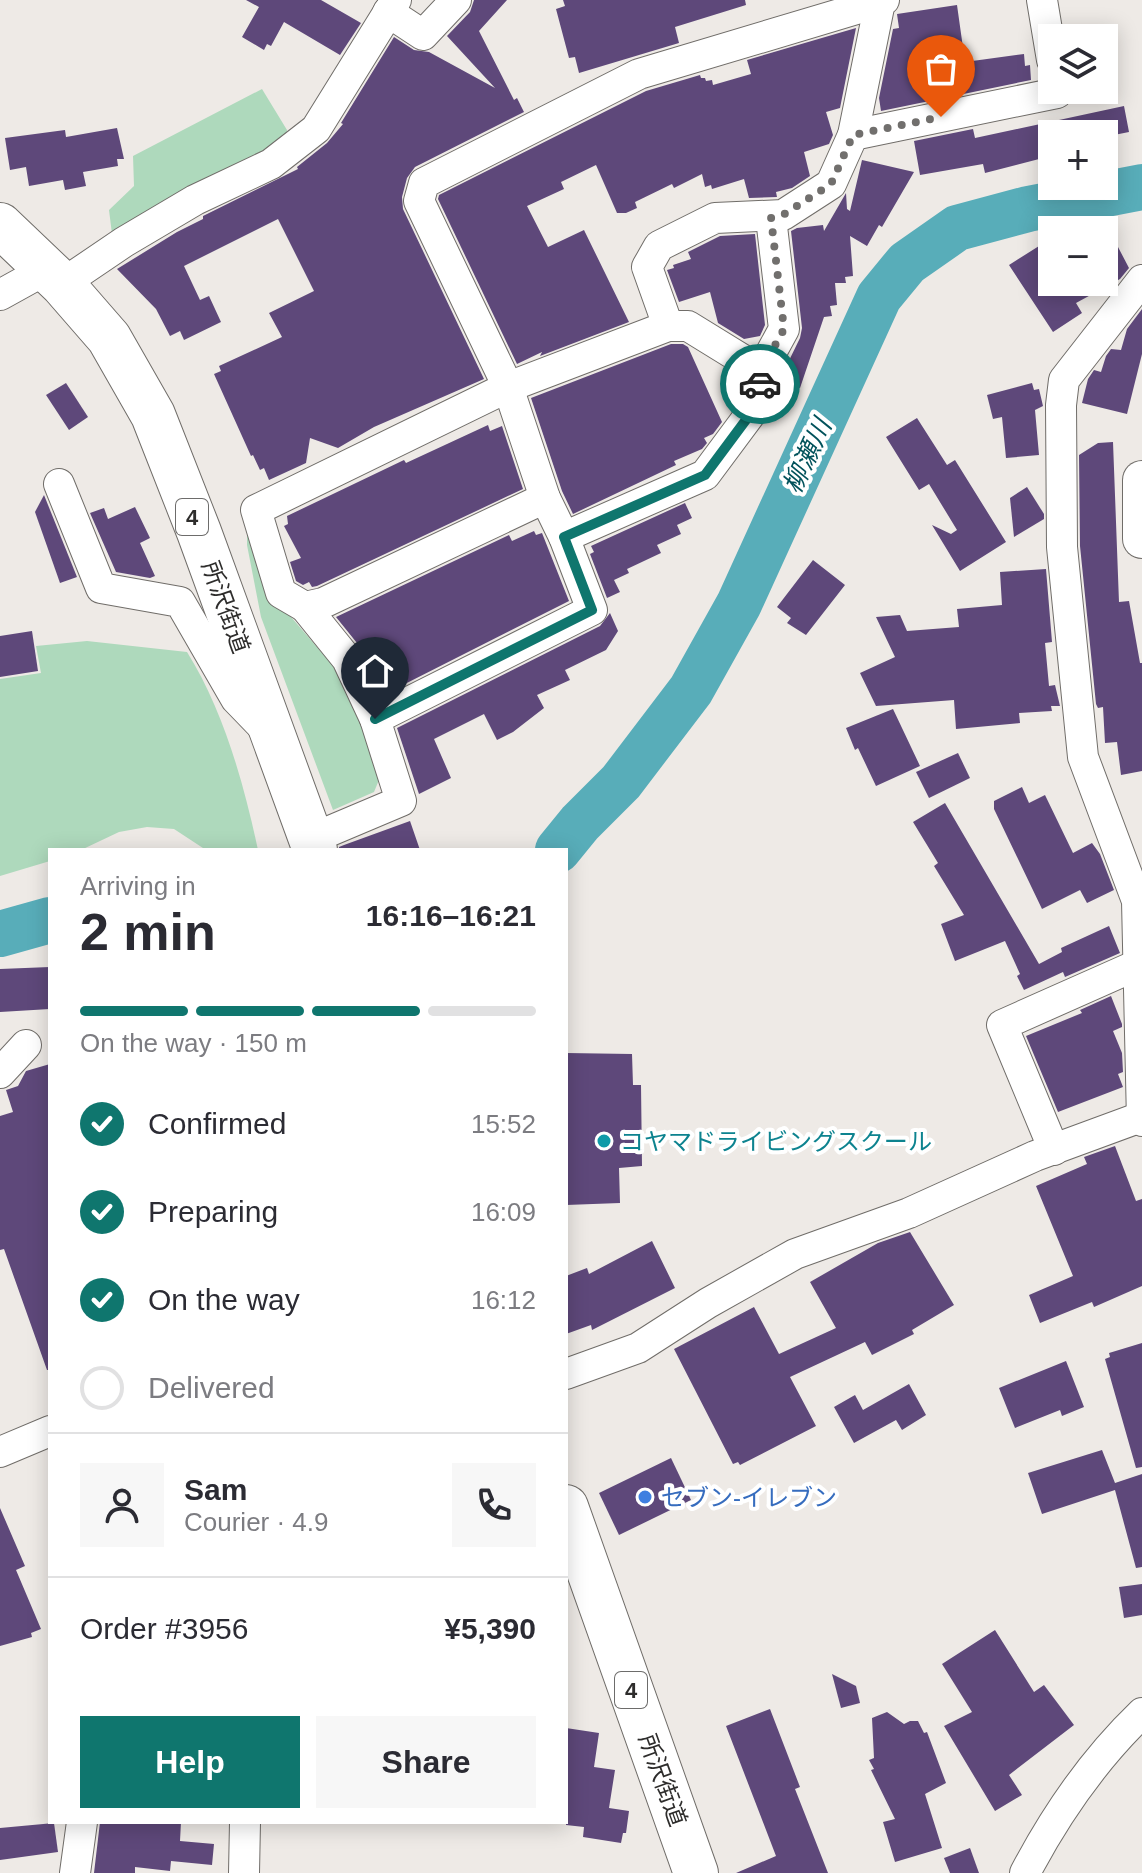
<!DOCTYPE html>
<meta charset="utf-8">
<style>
body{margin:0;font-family:Arial,"Noto Sans JP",sans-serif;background:#f7f7f7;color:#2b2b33;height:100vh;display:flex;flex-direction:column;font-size:30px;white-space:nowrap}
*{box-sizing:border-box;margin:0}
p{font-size:26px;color:#7c7c81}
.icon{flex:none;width:44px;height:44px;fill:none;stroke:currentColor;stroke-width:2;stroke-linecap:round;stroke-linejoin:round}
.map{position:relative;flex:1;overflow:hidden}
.panel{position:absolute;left:48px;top:848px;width:520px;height:976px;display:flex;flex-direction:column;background:#fff;border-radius:0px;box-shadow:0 4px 20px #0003}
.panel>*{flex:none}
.controls{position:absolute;left:1038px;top:24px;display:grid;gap:16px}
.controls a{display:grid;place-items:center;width:80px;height:80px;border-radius:0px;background:#fff;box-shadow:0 4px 20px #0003;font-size:40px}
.pin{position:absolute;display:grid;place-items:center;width:68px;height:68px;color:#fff;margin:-82px -34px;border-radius:50% 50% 50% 0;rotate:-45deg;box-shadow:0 0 8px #0007}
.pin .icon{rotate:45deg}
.courier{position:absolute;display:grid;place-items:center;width:80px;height:80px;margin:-40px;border:6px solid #0f766e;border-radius:50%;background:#fff;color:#222;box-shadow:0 2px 10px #0007}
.head em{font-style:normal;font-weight:700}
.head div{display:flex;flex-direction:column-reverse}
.head{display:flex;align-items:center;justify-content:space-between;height:136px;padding:0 32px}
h1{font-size:52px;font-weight:700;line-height:60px}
.bar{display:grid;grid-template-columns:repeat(4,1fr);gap:12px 8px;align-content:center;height:96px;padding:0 32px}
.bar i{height:10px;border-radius:6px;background:#e1e1e2}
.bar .selected{background:#0f766e}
.bar p{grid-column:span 4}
.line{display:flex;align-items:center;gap:20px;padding:0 32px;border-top:2px solid #e1e1e2}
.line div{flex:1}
.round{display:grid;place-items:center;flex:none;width:84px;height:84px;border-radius:0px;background:#f7f7f7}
ol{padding:0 32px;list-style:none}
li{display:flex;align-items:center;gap:24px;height:88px}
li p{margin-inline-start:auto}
li .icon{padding:8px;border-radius:50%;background:#0f766e;color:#fff;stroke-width:4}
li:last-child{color:#7c7c81}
li i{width:44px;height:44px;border:4px solid #e1e1e2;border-radius:50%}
.cta{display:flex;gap:16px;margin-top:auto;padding:16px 32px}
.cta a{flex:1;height:92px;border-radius:0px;background:#0f766e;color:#fff;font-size:32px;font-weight:700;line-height:92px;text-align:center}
.cta a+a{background:#f7f7f7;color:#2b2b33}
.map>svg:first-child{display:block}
.green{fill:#aed9bc}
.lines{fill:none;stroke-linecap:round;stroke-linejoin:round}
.river{stroke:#58adb9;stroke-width:46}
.building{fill:#5e487a}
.minor-casing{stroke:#706d69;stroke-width:32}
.tertiary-casing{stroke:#706d69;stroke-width:40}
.primary-casing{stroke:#706d69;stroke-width:46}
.minor{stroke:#fff;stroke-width:30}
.tertiary{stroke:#fff;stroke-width:38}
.primary{stroke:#fff;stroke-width:44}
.done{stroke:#716f6d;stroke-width:8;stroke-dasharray:0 14.4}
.route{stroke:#0f766e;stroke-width:10}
.culture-dot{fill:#0f9aa8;stroke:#fff;stroke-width:3}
.shop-dot{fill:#3f7fe0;stroke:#fff;stroke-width:3}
.labels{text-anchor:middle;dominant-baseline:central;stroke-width:8;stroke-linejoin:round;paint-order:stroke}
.shield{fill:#fff;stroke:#6d6c6b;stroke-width:2}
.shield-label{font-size:22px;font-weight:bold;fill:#2e2d2c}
.street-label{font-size:24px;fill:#2e2d2c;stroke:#fff}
.culture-label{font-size:24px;fill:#0d838f;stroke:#fff;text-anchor:start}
.shop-label{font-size:24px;fill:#366cbe;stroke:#fff;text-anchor:start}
.water-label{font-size:26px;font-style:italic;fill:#02525b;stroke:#fff}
</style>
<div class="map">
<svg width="1142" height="1873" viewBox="0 0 1142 1873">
<rect width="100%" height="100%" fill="#eeeae6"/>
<g class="green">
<path d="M 262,89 L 287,130 L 286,141 L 112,234 L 109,210 L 134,186 L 133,156 Z"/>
<path d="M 247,524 L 267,589 L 341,675 L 381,775 L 374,792 L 333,810 L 261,617 L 247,545 Z"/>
<path d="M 87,641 L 187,652 C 223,709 244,784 258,850 L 206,850 L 174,829 L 147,827 L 119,832 L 81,850 L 50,850 L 50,861 L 0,876 L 0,679 L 41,673 L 36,646 Z"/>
</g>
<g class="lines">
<g class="river">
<path d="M 558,850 L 580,823 L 621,782 L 691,690 L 739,604 L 879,297 L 907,263 L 957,228 L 1028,209 L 1142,187"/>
<path d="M 0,934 L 50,920"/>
</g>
</g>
<g class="building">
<path d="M 246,0 L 321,0 L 361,23 L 340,55 L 284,22 L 271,46 L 267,44 L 264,50 L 242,37 L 259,7 Z"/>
<path d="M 474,0 L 507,0 L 479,31 L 514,100 L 517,98 L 524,112 L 415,167 L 407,178 L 402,197 L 403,209 L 484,379 L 374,427 L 338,448 L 310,438 L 306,463 L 269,480 L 264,468 L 260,470 L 253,455 L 251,456 L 214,374 L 221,371 L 219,366 L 282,337 L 269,313 L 314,291 L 278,219 L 184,266 L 200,300 L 209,296 L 221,322 L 184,340 L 180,331 L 170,336 L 156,309 L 117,269 L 177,232 L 203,219 L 203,216 L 298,169 L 297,167 L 327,143 L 343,124 L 341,123 L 394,37 L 414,50 L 429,52 L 495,88 L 447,36 L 470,12 Z"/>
<path d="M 563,0 L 745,0 L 746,5 L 675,27 L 679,43 L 579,73 L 575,57 L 569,58 L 556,9 L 565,6 Z"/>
<path d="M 957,5 L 965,62 L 1024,54 L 1025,66 L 1030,65 L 1031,80 L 881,111 L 879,98 L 893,29 L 899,28 L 897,14 Z"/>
<path d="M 856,28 L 840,108 L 826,112 L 833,135 L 829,144 L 804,152 L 810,176 L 792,188 L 776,192 L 777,197 L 749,198 L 744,179 L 712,189 L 711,185 L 705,187 L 702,174 L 674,188 L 672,184 L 635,202 L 637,208 L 626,213 L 617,213 L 596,165 L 561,182 L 564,189 L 527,206 L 548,247 L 584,230 L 629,322 L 540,356 L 542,352 L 517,364 L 438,199 L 439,195 L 646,91 L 700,75 L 701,78 L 705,78 L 706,81 L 712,80 L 713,85 L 751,74 L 747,60 Z"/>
<path d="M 1124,106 L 1129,132 L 1104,137 L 1104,134 L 1052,134 L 1052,151 L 1042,153 L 1043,158 L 985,173 L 983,164 L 920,175 L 914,141 L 973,129 L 975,138 Z"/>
<path d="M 117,128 L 124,159 L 117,159 L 118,166 L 83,172 L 86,186 L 65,190 L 63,180 L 29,186 L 26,167 L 10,170 L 5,138 L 65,130 L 66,137 Z"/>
<path d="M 862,160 L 914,172 L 882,227 L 879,225 L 867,246 L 850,236 L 853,276 L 845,277 L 846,283 L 835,283 L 837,305 L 830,306 L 832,316 L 824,317 L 800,388 L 779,381 L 800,338 L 802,328 L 791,231 L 797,228 L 823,225 L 824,231 L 846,193 L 847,209 L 850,211 Z"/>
<path d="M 755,234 L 765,325 L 760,336 L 744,339 L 718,323 L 710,292 L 679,302 L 667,270 L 674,268 L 673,265 L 691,259 L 688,252 L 720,236 Z"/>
<path d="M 1039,246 L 1052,266 L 1052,282 L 1104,282 L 1104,254 L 1118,247 L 1129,268 L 1120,279 L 1076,303 L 1082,313 L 1053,332 L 1009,265 Z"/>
<path d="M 1142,309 L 1142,354 L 1127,414 L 1082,403 L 1088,379 L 1094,370 L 1101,372 L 1106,356 L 1111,349 L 1121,350 L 1127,329 Z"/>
<path d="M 671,344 L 683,344 L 688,347 L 722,422 L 713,434 L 704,438 L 707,443 L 702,449 L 674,461 L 676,465 L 573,514 L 562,491 L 531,398 Z"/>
<path d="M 66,383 L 88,417 L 69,430 L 46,395 Z"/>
<path d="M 1032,383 L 1034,390 L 1039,389 L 1043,406 L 1035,410 L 1039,455 L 1006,458 L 1002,417 L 993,419 L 987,395 Z"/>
<path d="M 917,418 L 947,465 L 955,460 L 1006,542 L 960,571 L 932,525 L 951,534 L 957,530 L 929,484 L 919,490 L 886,437 Z"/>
<path d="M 488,425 L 490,431 L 502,426 L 523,489 L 317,586 L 312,587 L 309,582 L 303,585 L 296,581 L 290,562 L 301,558 L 284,526 L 288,524 L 287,516 L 404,460 L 406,463 Z"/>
<path d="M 1113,442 L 1119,602 L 1129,601 L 1140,663 L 1142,663 L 1142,771 L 1121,775 L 1117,742 L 1105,743 L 1103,707 L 1098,708 L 1096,704 L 1080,546 L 1079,455 L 1098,443 Z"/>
<path d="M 1027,487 L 1044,514 L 1044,519 L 1014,537 L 1010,498 Z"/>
<path d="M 44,495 L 77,577 L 60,583 L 35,512 Z"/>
<path d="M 685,503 L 692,518 L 677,525 L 681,534 L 657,545 L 661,553 L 627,569 L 629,573 L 614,580 L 620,592 L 607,598 L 590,554 L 594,552 L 591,546 Z"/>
<path d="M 135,507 L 150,538 L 140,543 L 155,576 L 150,578 L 116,572 L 90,513 L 104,508 L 108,519 Z"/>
<path d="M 534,531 L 536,535 L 542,533 L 569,601 L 393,690 L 391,687 L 385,690 L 384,686 L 380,688 L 361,648 L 336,617 L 509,535 L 512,541 Z"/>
<path d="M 813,560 L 845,585 L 806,635 L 787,623 L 791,618 L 777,607 Z"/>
<path d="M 1046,569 L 1052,642 L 1045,643 L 1049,686 L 1055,685 L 1060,706 L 1051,706 L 1052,711 L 1019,713 L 1020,723 L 956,729 L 954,700 L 876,706 L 860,673 L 895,657 L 876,617 L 900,615 L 907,631 L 959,627 L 957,609 L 1002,605 L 1000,572 Z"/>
<path d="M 610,613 L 618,631 L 606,650 L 565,670 L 570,680 L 537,695 L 544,708 L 513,732 L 497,740 L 484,714 L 434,739 L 451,778 L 419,794 L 397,728 L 600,626 Z"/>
<path d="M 32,631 L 38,671 L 0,677 L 0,636 Z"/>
<path d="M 893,709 L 920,766 L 876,786 L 858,748 L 855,750 L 846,728 Z"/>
<path d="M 958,753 L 970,778 L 929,798 L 916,772 Z"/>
<path d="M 1022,787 L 1029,803 L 1045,795 L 1073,853 L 1092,843 L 1100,854 L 1114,890 L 1087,903 L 1080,890 L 1042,909 L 994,809 L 994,801 Z"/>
<path d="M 945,803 L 1039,964 L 1062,952 L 1061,948 L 1109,926 L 1120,953 L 1065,977 L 1063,972 L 1024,990 L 1017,976 L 1020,974 L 1005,941 L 955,961 L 941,924 L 964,915 L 934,866 L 938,863 L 913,822 Z"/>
<path d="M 410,821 L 420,850 L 339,850 L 339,847 L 344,845 Z"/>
<path d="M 50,967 L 50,1009 L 0,1012 L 0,969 Z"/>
<path d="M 1111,996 L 1122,1024 L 1122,1027 L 1113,1031 L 1122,1053 L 1123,1072 L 1118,1074 L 1123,1087 L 1058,1112 L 1026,1036 L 1082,1013 L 1080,1010 Z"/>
<path d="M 566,1053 L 632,1054 L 633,1085 L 641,1085 L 642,1166 L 619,1168 L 620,1203 L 566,1205 Z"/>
<path d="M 50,1064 L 50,1370 L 47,1370 L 4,1249 L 0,1250 L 0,1116 L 13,1112 L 6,1090 L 18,1086 L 26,1071 Z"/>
<path d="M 1115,1146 L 1136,1201 L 1142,1199 L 1142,1286 L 1094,1307 L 1092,1302 L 1040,1323 L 1029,1295 L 1073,1276 L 1036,1186 L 1087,1164 L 1084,1157 Z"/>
<path d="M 910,1232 L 954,1305 L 912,1330 L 914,1334 L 872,1355 L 865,1342 L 790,1377 L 816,1426 L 740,1465 L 738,1462 L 733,1464 L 674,1349 L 754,1307 L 779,1354 L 836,1328 L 810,1282 L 878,1243 Z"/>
<path d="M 652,1241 L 675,1288 L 592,1330 L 591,1325 L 566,1334 L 566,1276 L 587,1268 L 589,1274 Z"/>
<path d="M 1142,1343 L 1142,1467 L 1136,1468 L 1105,1359 L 1110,1357 L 1109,1353 Z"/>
<path d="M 1066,1361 L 1084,1407 L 1062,1416 L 1060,1410 L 1015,1428 L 999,1388 Z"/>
<path d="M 909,1384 L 926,1415 L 902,1430 L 896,1420 L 854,1443 L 834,1407 L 855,1395 L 863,1410 Z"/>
<path d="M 1102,1450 L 1115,1483 L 1142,1474 L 1142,1567 L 1136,1568 L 1115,1490 L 1042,1514 L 1028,1473 Z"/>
<path d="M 671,1458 L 691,1500 L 619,1535 L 599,1493 Z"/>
<path d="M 0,1508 L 25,1566 L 16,1570 L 41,1629 L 31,1633 L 32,1637 L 0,1646 Z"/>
<path d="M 1142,1584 L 1142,1615 L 1124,1618 L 1119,1587 Z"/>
<path d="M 995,1630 L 1034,1692 L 1044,1685 L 1074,1725 L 1009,1775 L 1022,1795 L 995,1811 L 944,1726 L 972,1712 L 942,1664 Z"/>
<path d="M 832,1674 L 856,1686 L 860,1703 L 841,1708 Z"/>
<path d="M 770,1709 L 800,1787 L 795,1789 L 828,1873 L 736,1873 L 776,1856 L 726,1726 Z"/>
<path d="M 887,1712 L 904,1724 L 910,1721 L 918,1721 L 924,1733 L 927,1732 L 946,1783 L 925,1794 L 942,1848 L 895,1862 L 883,1822 L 895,1819 L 871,1770 L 874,1769 L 869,1760 L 874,1758 L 872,1718 Z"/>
<path d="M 566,1728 L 599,1733 L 594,1767 L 615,1770 L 609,1808 L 629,1811 L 626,1833 L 623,1833 L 621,1843 L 583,1837 L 584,1827 L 566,1825 Z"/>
<path d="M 100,1822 L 181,1822 L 180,1841 L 214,1844 L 212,1865 L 171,1861 L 170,1871 L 135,1867 L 135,1873 L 94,1873 Z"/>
<path d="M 54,1823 L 58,1852 L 0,1860 L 0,1828 Z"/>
<path d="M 970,1848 L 979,1873 L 950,1873 L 944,1858 Z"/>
</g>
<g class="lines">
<defs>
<g id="minor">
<path d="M 1042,0 L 1052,60"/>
<path d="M 388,12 L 423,35 L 456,0"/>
<path d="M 853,135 L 880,2 L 884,0"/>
<path d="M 771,218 L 784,329 L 761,371 L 760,401 L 705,475 L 564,537 L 545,498 L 508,387 L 419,201 L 424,183 L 639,74 L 880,2"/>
<path d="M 1142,280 L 1064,380 L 1061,405 L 1062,547 L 1083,757 L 1137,901 L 1142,1121"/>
<path d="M 62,284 L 124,242 L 195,200 L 271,164 L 316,129 L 396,0"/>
<path d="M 0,295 L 47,269"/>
<path d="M 761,371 L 688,326 L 668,326 L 647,267 L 659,246 L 715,218 L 783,215 L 831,184 L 853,135 L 1057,93 L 1057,90"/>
<path d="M 59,484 L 101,588 L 180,602 L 236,699 L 264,728"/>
<path d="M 545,498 L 323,603 L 305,607 L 281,593 L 256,510 L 508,387 L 668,326"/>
<path d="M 305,607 L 347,659 L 375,719 L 401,801 L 311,839"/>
<path d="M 375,719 L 592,610 L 564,537"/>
<path d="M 0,1073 L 26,1045"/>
<path d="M 1054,1150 L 1002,1025 L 1137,965"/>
<path d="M 566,1374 L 638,1348 L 708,1303 L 795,1254 L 909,1213 L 1035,1156 L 1141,1117"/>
<path d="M 0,1452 L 50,1431"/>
<path d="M 75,1873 L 82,1822"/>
<path d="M 244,1873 L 245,1822"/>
<path d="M 1025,1873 C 1056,1814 1093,1760 1142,1713"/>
</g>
<path id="tertiary" d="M 1142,480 L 1142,539"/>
<g id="primary">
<path d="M 0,225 L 62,284 L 109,338 L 153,415 L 199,532 L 315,850"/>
<path d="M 566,1507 L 696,1873"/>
</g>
</defs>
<use href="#minor" class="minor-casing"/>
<use href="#tertiary" class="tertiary-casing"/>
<use href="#primary" class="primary-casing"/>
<use href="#minor" class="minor"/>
<use href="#tertiary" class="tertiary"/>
<use href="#primary" class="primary"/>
</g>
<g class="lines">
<path class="done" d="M 760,384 L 761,371 L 784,329 L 771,218 L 783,215 L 831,184 L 853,135 L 941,117"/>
<path class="route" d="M 375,719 L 592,610 L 564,537 L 705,475 L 760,401 L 760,384"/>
</g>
<circle class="culture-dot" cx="604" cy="1141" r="8"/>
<circle class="shop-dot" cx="645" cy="1497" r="8"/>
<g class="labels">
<g class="shield">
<rect x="176" y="499" width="32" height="36" rx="6"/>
<rect x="615" y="1672" width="32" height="36" rx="6"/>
</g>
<g class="shield-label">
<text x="192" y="517">4</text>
<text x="631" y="1690">4</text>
</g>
<g class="street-label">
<text transform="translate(226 607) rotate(70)">所沢街道</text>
<text transform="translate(663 1780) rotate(70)">所沢街道</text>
</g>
<g class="culture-label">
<text x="620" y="1141">コヤマドライビングスクール</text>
</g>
<g class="shop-label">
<text x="661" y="1497">セブン-イレブン</text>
</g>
<g class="water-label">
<text transform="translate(807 456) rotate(-65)">柳瀬川</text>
</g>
</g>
</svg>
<div class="controls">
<a><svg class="icon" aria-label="layers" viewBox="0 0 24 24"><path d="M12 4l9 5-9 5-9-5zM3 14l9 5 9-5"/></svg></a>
<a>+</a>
<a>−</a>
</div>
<div class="pin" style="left:941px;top:117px;background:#ea580c"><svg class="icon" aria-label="bag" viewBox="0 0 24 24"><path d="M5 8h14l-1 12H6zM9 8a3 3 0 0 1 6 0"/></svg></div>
<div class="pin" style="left:375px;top:719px;background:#1f2937"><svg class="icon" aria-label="home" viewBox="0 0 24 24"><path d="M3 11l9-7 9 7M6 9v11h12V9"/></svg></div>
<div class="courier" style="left:760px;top:384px"><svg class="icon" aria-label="car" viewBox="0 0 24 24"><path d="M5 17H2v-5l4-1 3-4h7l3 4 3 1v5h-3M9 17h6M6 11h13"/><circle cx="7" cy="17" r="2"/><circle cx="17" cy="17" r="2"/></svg></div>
<section class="panel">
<div class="head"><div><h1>2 min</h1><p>Arriving in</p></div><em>16:16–16:21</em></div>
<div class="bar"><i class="selected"></i><i class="selected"></i><i class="selected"></i><i></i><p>On the way · 150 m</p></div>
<ol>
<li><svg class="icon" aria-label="check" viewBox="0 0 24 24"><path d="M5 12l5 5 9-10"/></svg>Confirmed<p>15:52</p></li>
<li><svg class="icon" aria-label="check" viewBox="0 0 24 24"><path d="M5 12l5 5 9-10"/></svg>Preparing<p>16:09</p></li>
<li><svg class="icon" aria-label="check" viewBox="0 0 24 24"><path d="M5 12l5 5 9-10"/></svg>On the way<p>16:12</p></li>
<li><i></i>Delivered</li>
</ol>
<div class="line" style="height:144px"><a class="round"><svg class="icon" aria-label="person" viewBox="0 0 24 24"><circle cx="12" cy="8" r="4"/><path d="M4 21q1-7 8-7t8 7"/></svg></a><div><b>Sam</b><p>Courier · 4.9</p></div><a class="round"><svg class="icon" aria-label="phone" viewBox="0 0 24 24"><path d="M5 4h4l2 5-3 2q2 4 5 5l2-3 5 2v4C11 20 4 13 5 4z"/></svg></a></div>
<div class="line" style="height:104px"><div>Order #3956</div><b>¥5,390</b></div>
<div class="cta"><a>Help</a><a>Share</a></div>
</section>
</div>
